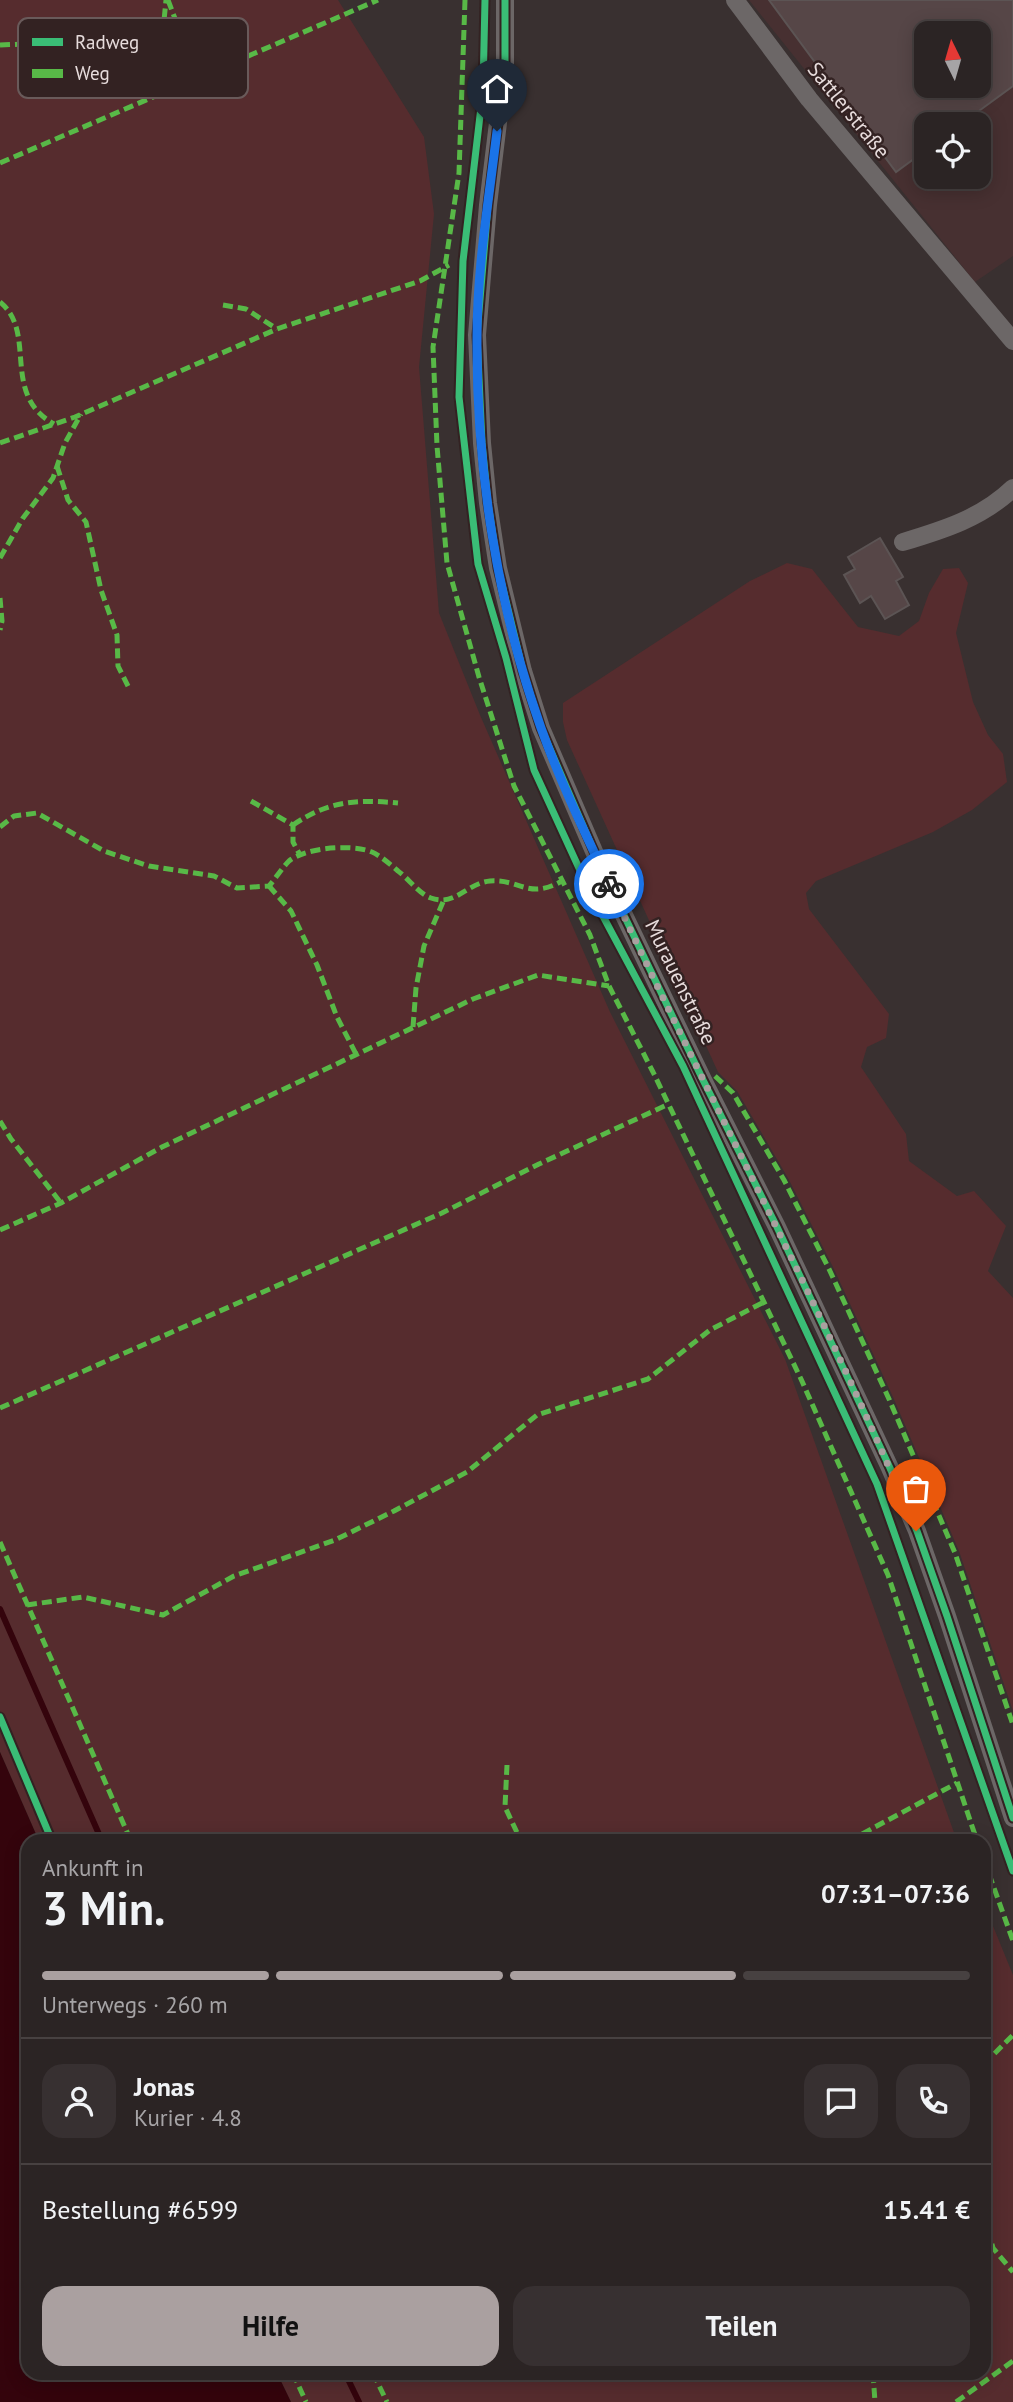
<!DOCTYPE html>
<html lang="de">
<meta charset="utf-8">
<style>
body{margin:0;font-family:"PT Sans",sans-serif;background:#373031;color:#f1f3f6;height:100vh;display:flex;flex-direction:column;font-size:26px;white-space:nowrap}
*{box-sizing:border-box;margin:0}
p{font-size:23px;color:#a6a4a6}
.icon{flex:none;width:38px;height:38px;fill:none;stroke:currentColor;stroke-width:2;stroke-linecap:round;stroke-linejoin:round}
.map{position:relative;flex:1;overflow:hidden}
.drawer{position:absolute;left:21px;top:1834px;width:970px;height:546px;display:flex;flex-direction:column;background:#2b2424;border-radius:21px;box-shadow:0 4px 18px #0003,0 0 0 2px #474141}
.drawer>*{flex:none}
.needle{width:46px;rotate:355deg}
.controls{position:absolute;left:914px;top:21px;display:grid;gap:14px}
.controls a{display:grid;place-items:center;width:77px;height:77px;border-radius:14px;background:#2b2424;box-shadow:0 4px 18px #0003,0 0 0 2px #474141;font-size:35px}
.pin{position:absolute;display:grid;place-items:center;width:60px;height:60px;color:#fff;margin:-72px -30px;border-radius:50% 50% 50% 0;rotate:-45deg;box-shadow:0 0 7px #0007}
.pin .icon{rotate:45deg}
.courier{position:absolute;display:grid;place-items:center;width:70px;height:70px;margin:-35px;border:5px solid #1a73e8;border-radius:50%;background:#fff;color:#222;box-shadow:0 2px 9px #0007}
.summary em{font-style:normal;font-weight:700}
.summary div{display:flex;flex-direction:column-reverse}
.summary{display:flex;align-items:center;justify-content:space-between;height:119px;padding:0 21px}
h1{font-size:46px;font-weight:700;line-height:52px}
.bar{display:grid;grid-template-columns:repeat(4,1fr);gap:10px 7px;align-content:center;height:84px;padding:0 21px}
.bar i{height:9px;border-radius:5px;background:#474141}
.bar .selected{background:#aaa0a0}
.bar p{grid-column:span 4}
.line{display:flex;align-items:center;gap:18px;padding:0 21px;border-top:2px solid #474141}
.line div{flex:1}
.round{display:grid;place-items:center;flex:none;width:74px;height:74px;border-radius:21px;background:#373031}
.button{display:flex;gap:14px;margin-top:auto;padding:14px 21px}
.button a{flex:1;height:80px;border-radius:21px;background:#aaa0a0;color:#111;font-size:28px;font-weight:700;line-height:80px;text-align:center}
.button a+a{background:#373031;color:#f1f3f6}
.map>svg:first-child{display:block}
.built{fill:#473031;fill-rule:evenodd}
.green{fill:#562c2e}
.water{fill:#34040c}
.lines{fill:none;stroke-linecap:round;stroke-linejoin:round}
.stream{stroke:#34040c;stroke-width:6}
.building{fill:#564647;stroke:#5c5454;stroke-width:2;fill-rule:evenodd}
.street{stroke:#6c6767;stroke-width:18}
.quiet{stroke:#58b947;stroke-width:5;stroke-dasharray:10 5;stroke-linecap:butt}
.cycleway-casing{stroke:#322;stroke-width:11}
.cycleway{stroke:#3abd76;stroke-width:7}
.done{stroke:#aaa0a0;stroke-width:7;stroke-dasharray:0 12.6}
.route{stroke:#1a73e8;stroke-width:9}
.labels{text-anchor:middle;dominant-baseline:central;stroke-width:5;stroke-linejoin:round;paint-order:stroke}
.street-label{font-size:21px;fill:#e7dcdc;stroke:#322}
.key{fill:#322;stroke:#695a5a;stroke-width:2}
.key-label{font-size:19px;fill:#e7dcdc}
</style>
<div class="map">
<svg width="1013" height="2402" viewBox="0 0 1013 2402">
<rect width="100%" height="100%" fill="#393030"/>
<path class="built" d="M 749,0 L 1013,0 L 1013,256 L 975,282 ZM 926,33 L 978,33 L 978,86 L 926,86 ZM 926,124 L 978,124 L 978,177 L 926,177 Z"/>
<g class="green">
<path d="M 0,0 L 338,0 L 424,137 L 434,214 L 419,367 L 439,613 L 480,715 L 610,1012 L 785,1359 L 957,1841 L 39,1841 L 0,1752 Z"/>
<path d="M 787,563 L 812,569 L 858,627 L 899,636 L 919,621 L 929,593 L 943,569 L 959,568 L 968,583 L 956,633 L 973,702 L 988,735 L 1003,754 L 1007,782 L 972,810 L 933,832 L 816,881 L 806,893 L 809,909 L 889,1014 L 886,1038 L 867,1047 L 861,1067 L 906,1134 L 909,1161 L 957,1196 L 974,1191 L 1006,1226 L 988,1271 L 1013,1298 L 1013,1711 L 959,1551 L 893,1397 L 833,1267 L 788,1178 L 737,1091 L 718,1072 L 567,740 L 563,722 L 563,703 L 750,581 Z"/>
<path d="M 984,1904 L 1013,1975 L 1013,2402 L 291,2402 L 277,2373 L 984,2373 Z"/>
</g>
<path class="water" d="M 0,1752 L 39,1841 L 28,1841 L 28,2373 L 277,2373 L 291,2402 L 0,2402 Z"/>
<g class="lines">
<g class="stream">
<path d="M 0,1609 L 102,1841"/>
<path d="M 345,2373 L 359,2402"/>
</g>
</g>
<g class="building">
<path d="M 769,0 L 1013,0 L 1013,86 L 961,124 L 926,124 L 926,150 L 896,172 ZM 926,33 L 978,33 L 978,86 L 926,86 Z"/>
<path d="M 880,538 L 903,577 L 896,581 L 909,605 L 885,619 L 871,596 L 860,603 L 844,575 L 855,569 L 848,557 Z"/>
</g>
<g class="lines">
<g class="street">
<path d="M 505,0 L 505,65 L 488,205 L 477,335 L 482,443 L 488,503 L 498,568 L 523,671 L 541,728 L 599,863 L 703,1080 L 777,1227 L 890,1468 L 917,1531 L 947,1616 L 1013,1818"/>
<path d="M 735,0 L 809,99 L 1013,341"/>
<path d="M 903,542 C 943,530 982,518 1013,488"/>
</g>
<g class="quiet">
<path d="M 168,0 L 198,79"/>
<path d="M 465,0 L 459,173 L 433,347 L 437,446 L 447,563 L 479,677 L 514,786 L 590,935 L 609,986 L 653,1072 L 801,1379 L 888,1575 L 977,1841"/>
<path d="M 0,45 L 26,44 L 91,66 L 145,56 L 162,41 L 166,0"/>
<path d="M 0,163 L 378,0"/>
<path d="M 0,302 C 38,333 0,394 54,424"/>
<path d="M 223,305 L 246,309 L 277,329"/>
<path d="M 0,443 L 75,417 L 277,329 L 420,281 L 449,265"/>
<path d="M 57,466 L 68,500 L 86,522 L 101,590 L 117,635 L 118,666 L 130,690"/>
<path d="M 0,558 L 23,518 L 53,478 L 65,443 L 81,414"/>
<path d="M 0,598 L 2,621 L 0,630"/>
<path d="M 251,801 L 293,825 L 293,842 L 300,855"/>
<path d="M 293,825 C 328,801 356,799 398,803"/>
<path d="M 0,827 L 14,816 L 37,813 L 104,851 L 149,866 L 214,876 L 237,888 L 269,886 C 276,878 282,868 289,861 C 306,847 353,844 372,852 C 381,856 391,865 398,871 C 409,879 419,894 431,898 C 455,907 467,883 490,881 C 521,879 528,900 562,881"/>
<path d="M 269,886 L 291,911 L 317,965 L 337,1017 L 356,1054"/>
<path d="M 413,1027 L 416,988 L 424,946 L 443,902"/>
<path d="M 715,1076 L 733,1093 L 784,1180 L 829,1269 L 889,1399 L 955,1553 L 1013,1725"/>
<path d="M 0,1121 L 11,1139 L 61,1203"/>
<path d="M 0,1230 L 61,1203 L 162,1147 L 473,999 L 538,975 L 609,986"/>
<path d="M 0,1408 L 442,1213 L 539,1164 L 669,1104"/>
<path d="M 0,1542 L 131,1841"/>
<path d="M 27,1605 L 83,1597 L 163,1615 L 234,1576 L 335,1540 L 394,1511 L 467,1472 L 537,1415 L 648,1379 L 710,1330 L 764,1302"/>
<path d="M 507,1765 L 505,1807 L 521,1841"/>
<path d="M 849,1841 L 957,1783"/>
<path d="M 984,1860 L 1013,1941"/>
<path d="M 984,2064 L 1013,2035"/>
<path d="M 984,2215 L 993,2248 L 1013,2272"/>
<path d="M 293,2373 L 306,2402"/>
<path d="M 373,2373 L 387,2402"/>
<path d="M 873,2373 L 875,2402"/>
<path d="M 956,2402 L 1013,2361"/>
</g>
<defs>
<g id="cycleway">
<path d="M 485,0 L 483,90 L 463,261 L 459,397 L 478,564 L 506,658 L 534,770 L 589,890 L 683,1066 L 877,1484 L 1013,1871"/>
<path d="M 505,0 L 505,65 L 488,205 L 477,335 L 482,443 L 488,503 L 498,568 L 523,671 L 541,728 L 599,863 L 703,1080 L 777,1227 L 890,1468 L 917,1531 L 947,1616 L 1013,1818"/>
<path d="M 0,1717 L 52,1841"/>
</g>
</defs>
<use href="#cycleway" class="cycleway-casing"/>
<use href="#cycleway" class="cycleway"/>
</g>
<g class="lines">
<path class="done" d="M 609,884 C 709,1101 825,1310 916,1531"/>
<path class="route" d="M 497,131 C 489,199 477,268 477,337 C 476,468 497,604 541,728 C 560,781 585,833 609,884"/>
</g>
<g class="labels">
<g class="street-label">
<text transform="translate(849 110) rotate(51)">Sattlerstraße</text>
<text transform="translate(681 982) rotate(64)">Murauenstraße</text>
</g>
</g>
<rect x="18" y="18" width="230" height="80" rx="10" class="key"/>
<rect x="32" y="38" width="31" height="8" fill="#3abd76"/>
<rect x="32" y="69" width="31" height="9" fill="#58b947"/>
<g class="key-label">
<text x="75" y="49">Radweg</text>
<text x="75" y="80">Weg</text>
</g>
</svg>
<div class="controls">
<a><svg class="needle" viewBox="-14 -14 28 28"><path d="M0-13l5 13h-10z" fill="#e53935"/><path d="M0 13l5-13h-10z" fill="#a6a4a6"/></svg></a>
<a><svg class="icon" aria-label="locate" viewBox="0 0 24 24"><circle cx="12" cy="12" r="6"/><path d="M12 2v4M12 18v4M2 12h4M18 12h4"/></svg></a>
</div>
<div class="pin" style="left:916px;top:1531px;background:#ea580c"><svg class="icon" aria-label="bag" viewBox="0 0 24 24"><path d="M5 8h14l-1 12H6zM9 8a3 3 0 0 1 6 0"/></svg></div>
<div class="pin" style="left:497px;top:131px;background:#1f2937"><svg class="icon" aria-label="home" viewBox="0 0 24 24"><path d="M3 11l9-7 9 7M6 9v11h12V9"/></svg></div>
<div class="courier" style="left:609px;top:884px"><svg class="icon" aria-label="bike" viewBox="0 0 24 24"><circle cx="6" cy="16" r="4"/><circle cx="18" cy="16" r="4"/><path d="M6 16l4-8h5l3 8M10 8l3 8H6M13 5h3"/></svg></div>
<section class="drawer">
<div class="summary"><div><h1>3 Min.</h1><p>Ankunft in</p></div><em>07:31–07:36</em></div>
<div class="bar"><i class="selected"></i><i class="selected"></i><i class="selected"></i><i></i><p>Unterwegs · 260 m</p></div>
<div class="line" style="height:126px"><a class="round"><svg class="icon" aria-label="person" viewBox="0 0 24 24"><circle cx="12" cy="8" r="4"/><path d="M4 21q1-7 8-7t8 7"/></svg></a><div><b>Jonas</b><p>Kurier · 4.8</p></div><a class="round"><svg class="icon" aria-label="chat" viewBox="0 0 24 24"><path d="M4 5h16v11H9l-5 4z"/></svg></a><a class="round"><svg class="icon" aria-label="phone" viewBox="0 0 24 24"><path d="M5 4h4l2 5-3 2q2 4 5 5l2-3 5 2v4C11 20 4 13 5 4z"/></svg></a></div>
<div class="line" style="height:91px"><div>Bestellung #6599</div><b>15.41 €</b></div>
<div class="button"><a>Hilfe</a><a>Teilen</a></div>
</section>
</div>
